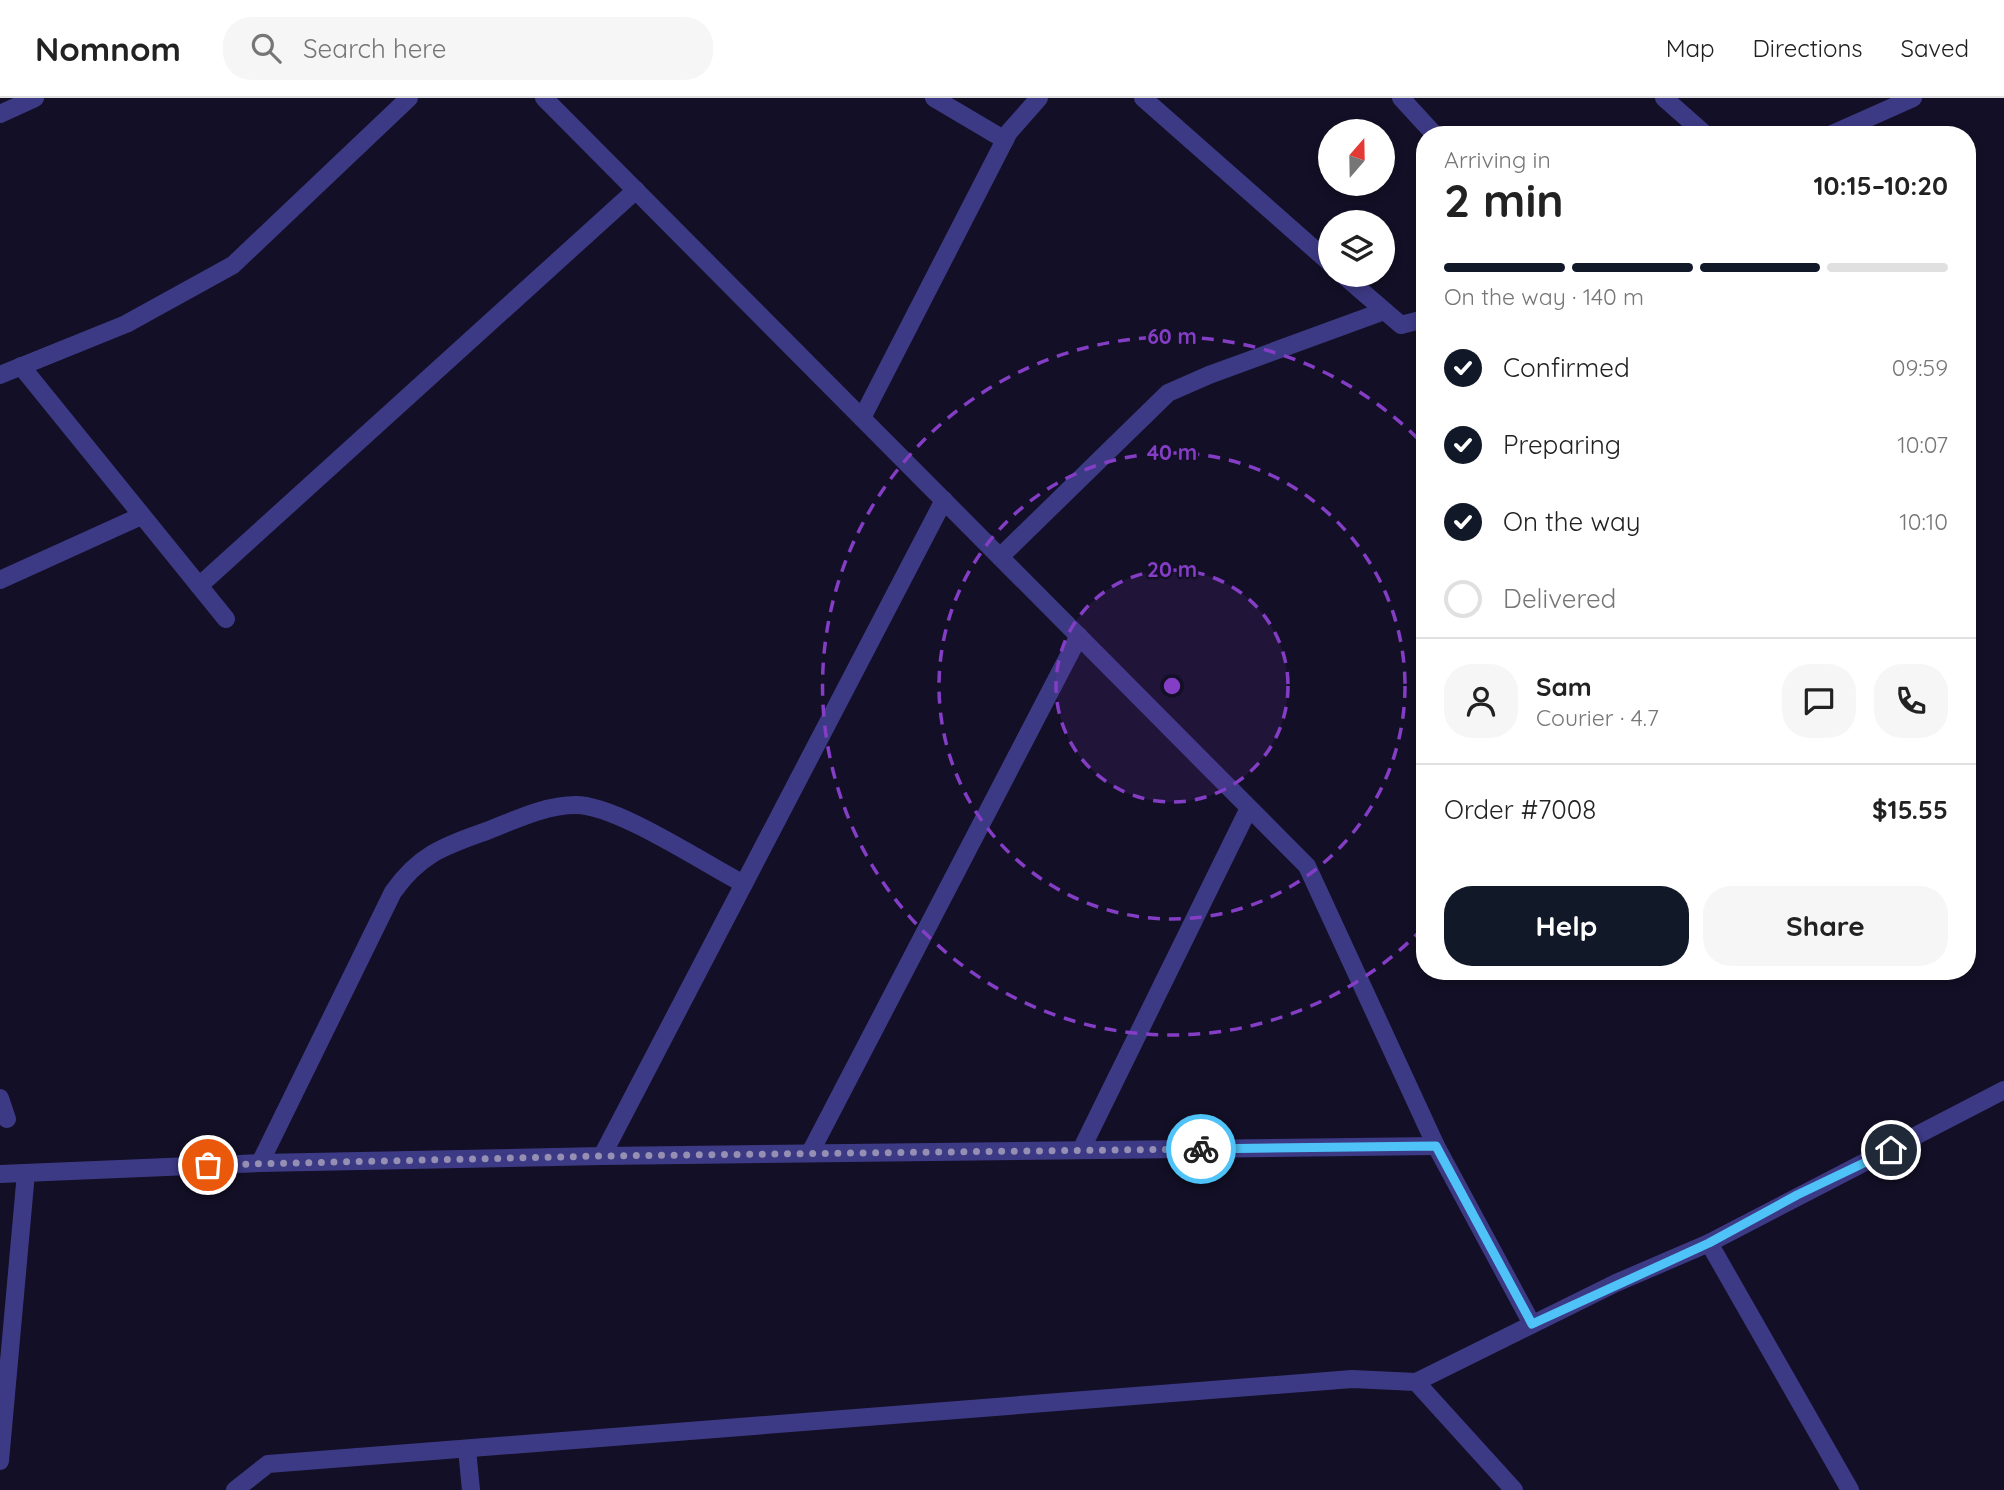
<!DOCTYPE html>
<meta charset="utf-8">
<style>
body{margin:0;font-family:Quicksand,sans-serif;background:#f6f6f6;color:#222;height:100vh;display:flex;flex-direction:column;font-size:26px;white-space:nowrap}
*{box-sizing:border-box;margin:0}
p{font-size:23px;color:#767676}
.icon{flex:none;width:38px;height:38px;fill:none;stroke:currentColor;stroke-width:2;stroke-linecap:round;stroke-linejoin:round}
.map{position:relative;flex:1;overflow:hidden}
.side{position:absolute;left:1416px;top:28px;width:560px;height:854px;display:flex;flex-direction:column;background:#fff;border-radius:28px;box-shadow:0 4px 10px #0003}
.side>*{flex:none}
.needle{width:46px;rotate:20deg}
.controls{position:absolute;left:1318px;top:21px;display:grid;gap:14px}
.controls a{display:grid;place-items:center;width:77px;height:77px;border-radius:50%;background:#fff;box-shadow:0 4px 10px #0003;font-size:35px}
.pin{position:absolute;display:grid;place-items:center;width:60px;height:60px;color:#fff;margin:-30px;border:4px solid #fff;border-radius:50%;box-shadow:0 2px 7px #0007}
.courier{position:absolute;display:grid;place-items:center;width:70px;height:70px;margin:-35px;border:5px solid #4fc3f7;border-radius:50%;background:#fff;color:#222;box-shadow:0 2px 9px #0007}
.headline em{font-style:normal;font-weight:800}
.headline div{display:flex;flex-direction:column-reverse}
.headline{display:flex;align-items:center;justify-content:space-between;height:119px;padding:0 28px}
h1{font-size:46px;font-weight:800;line-height:52px}
.bar{display:grid;grid-template-columns:repeat(4,1fr);gap:10px 7px;align-content:center;height:84px;padding:0 28px}
.bar i{height:9px;border-radius:5px;background:#e0e0e0}
.bar .active{background:#111827}
.bar p{grid-column:span 4}
.line{display:flex;align-items:center;gap:18px;padding:0 28px;border-top:2px solid #e0e0e0}
.line div{flex:1}
.round{display:grid;place-items:center;flex:none;width:74px;height:74px;border-radius:28px;background:#f6f6f6}
ol{padding:0 28px;list-style:none}
li{display:flex;align-items:center;gap:21px;height:77px}
li p{margin-inline-start:auto}
li .icon{padding:7px;border-radius:50%;background:#111827;color:#fff;stroke-width:4}
li:last-child{color:#767676}
li i{width:38px;height:38px;border:4px solid #e0e0e0;border-radius:50%}
.cta{display:flex;gap:14px;margin-top:auto;padding:14px 28px}
.cta a{flex:1;height:80px;border-radius:28px;background:#111827;color:#fff;font-size:28px;font-weight:800;line-height:80px;text-align:center}
.cta a+a{background:#f6f6f6;color:#222}
header{display:flex;align-items:center;gap:42px;box-sizing:border-box;height:98px;padding:0 35px;background:#fff;border-bottom:2px solid #e0e0e0}
header strong{font-size:33px}
nav{display:flex;gap:38px;margin-inline-start:auto;font-size:24px}
.search{width:490px;height:63px;background:#f6f6f6;display:flex;align-items:center;gap:18px;box-sizing:border-box;padding:0 24px;border-radius:28px;color:#767676;font-size:26px}
.map>svg:first-child{display:block}
.lines{fill:none;stroke-linecap:round;stroke-linejoin:round}
.minor{stroke:#3d3a85;stroke-width:18}
.done{stroke:#948fb3;stroke-width:7;stroke-dasharray:0 12.6}
.route{stroke:#4fc3f7;stroke-width:9}
.ring{fill:none;stroke:#843dc5;stroke-width:3.5;stroke-dasharray:12 9}
.centre{fill:#843dc5;stroke:#130f26;stroke-width:3.5}
.ring-label{font-size:21px;text-anchor:middle;font-weight:bold;fill:#843dc5;stroke:#130f26;stroke-width:5;stroke-linejoin:round;paint-order:stroke}
</style>
<header>
<strong>Nomnom</strong>
<div class="search"><svg class="icon" aria-label="search" viewBox="0 0 24 24"><circle cx="10" cy="10" r="6"/><path d="M15 15l6 6"/></svg>Search here</div>
<nav><a>Map</a><a>Directions</a><a>Saved</a></nav>
</header>
<div class="map">
<svg width="2004" height="1392" viewBox="0 0 2004 1392">
<rect width="100%" height="100%" fill="#130f26"/>
<g class="lines">
<g class="minor">
<path d="M 544,0 L 1307,768 L 1436,1048 L 1532,1226"/>
<path d="M 934,0 L 1005,42"/>
<path d="M 1143,0 L 1330,165"/>
<path d="M 1401,0 L 1435,37"/>
<path d="M 1664,0 L 1706,37"/>
<path d="M 0,16 L 35,0"/>
<path d="M 1830,37 L 1913,0"/>
<path d="M 1343,177 L 1401,227 L 1424,221"/>
<path d="M 21,268 L 226,521"/>
<path d="M 0,277 L 126,226 L 233,167 L 409,0"/>
<path d="M 862,320 L 1009,34 L 1039,0"/>
<path d="M 1000,459 L 1168,295 L 1209,277 L 1384,213"/>
<path d="M 0,482 L 141,418"/>
<path d="M 199,488 L 636,92"/>
<path d="M 0,1000 L 7,1021"/>
<path d="M 1081,1052 L 1249,710"/>
<path d="M 810,1055 L 1079,538"/>
<path d="M 602,1058 L 944,402"/>
<path d="M 260,1065 L 393,794 C 419,757 442,749 484,734 C 513,723 544,707 576,707 C 617,707 705,766 744,786"/>
<path d="M 0,1076 L 260,1065 L 602,1058 L 1436,1048"/>
<path d="M 1709,1145 L 1850,1392"/>
<path d="M 1416,1284 L 1514,1392"/>
<path d="M 467,1351 L 471,1392"/>
<path d="M 0,1363 L 26,1075"/>
<path d="M 235,1392 L 268,1366 L 1352,1281 L 1416,1284 L 1616,1185 L 1709,1145 L 2004,992"/>
</g>
</g>
<g class="lines">
<path class="done" d="M 208,1067 L 602,1058 L 1201,1051"/>
<path class="route" d="M 1201,1051 L 1436,1048 L 1532,1226 L 1709,1145 L 1797,1097 L 1891,1052"/>
</g>
<circle cx="1172" cy="588" r="116" fill="#843dc5" fill-opacity=".12"/>
<g class="ring">
<circle cx="1172" cy="588" r="116"/>
<circle cx="1172" cy="588" r="233"/>
<path d="M1423 830A349 349 0 1 1 1423 346"/>
</g>
<circle cx="1172" cy="588" r="10" class="centre"/>
<g class="ring-label">
<text x="1172" y="246">60 m</text>
<text x="1172" y="362">40 m</text>
<text x="1172" y="479">20 m</text>
</g>
</svg>
<div class="controls">
<a><svg class="needle" viewBox="-14 -14 28 28"><path d="M0-13l5 13h-10z" fill="#e53935"/><path d="M0 13l5-13h-10z" fill="#767676"/></svg></a>
<a><svg class="icon" aria-label="layers" viewBox="0 0 24 24"><path d="M12 4l9 5-9 5-9-5zM3 14l9 5 9-5"/></svg></a>
</div>
<div class="pin" style="left:208px;top:1067px;background:#ea580c"><svg class="icon" aria-label="bag" viewBox="0 0 24 24"><path d="M5 8h14l-1 12H6zM9 8a3 3 0 0 1 6 0"/></svg></div>
<div class="pin" style="left:1891px;top:1052px;background:#1f2937"><svg class="icon" aria-label="home" viewBox="0 0 24 24"><path d="M3 11l9-7 9 7M6 9v11h12V9"/></svg></div>
<div class="courier" style="left:1201px;top:1051px"><svg class="icon" aria-label="bike" viewBox="0 0 24 24"><circle cx="6" cy="16" r="4"/><circle cx="18" cy="16" r="4"/><path d="M6 16l4-8h5l3 8M10 8l3 8H6M13 5h3"/></svg></div>
<section class="side">
<div class="headline"><div><h1>2 min</h1><p>Arriving in</p></div><em>10:15–10:20</em></div>
<div class="bar"><i class="active"></i><i class="active"></i><i class="active"></i><i></i><p>On the way · 140 m</p></div>
<ol>
<li><svg class="icon" aria-label="check" viewBox="0 0 24 24"><path d="M5 12l5 5 9-10"/></svg>Confirmed<p>09:59</p></li>
<li><svg class="icon" aria-label="check" viewBox="0 0 24 24"><path d="M5 12l5 5 9-10"/></svg>Preparing<p>10:07</p></li>
<li><svg class="icon" aria-label="check" viewBox="0 0 24 24"><path d="M5 12l5 5 9-10"/></svg>On the way<p>10:10</p></li>
<li><i></i>Delivered</li>
</ol>
<div class="line" style="height:126px"><a class="round"><svg class="icon" aria-label="person" viewBox="0 0 24 24"><circle cx="12" cy="8" r="4"/><path d="M4 21q1-7 8-7t8 7"/></svg></a><div><b>Sam</b><p>Courier · 4.7</p></div><a class="round"><svg class="icon" aria-label="chat" viewBox="0 0 24 24"><path d="M4 5h16v11H9l-5 4z"/></svg></a><a class="round"><svg class="icon" aria-label="phone" viewBox="0 0 24 24"><path d="M5 4h4l2 5-3 2q2 4 5 5l2-3 5 2v4C11 20 4 13 5 4z"/></svg></a></div>
<div class="line" style="height:91px"><div>Order #7008</div><b>$15.55</b></div>
<div class="cta"><a>Help</a><a>Share</a></div>
</section>
</div>
